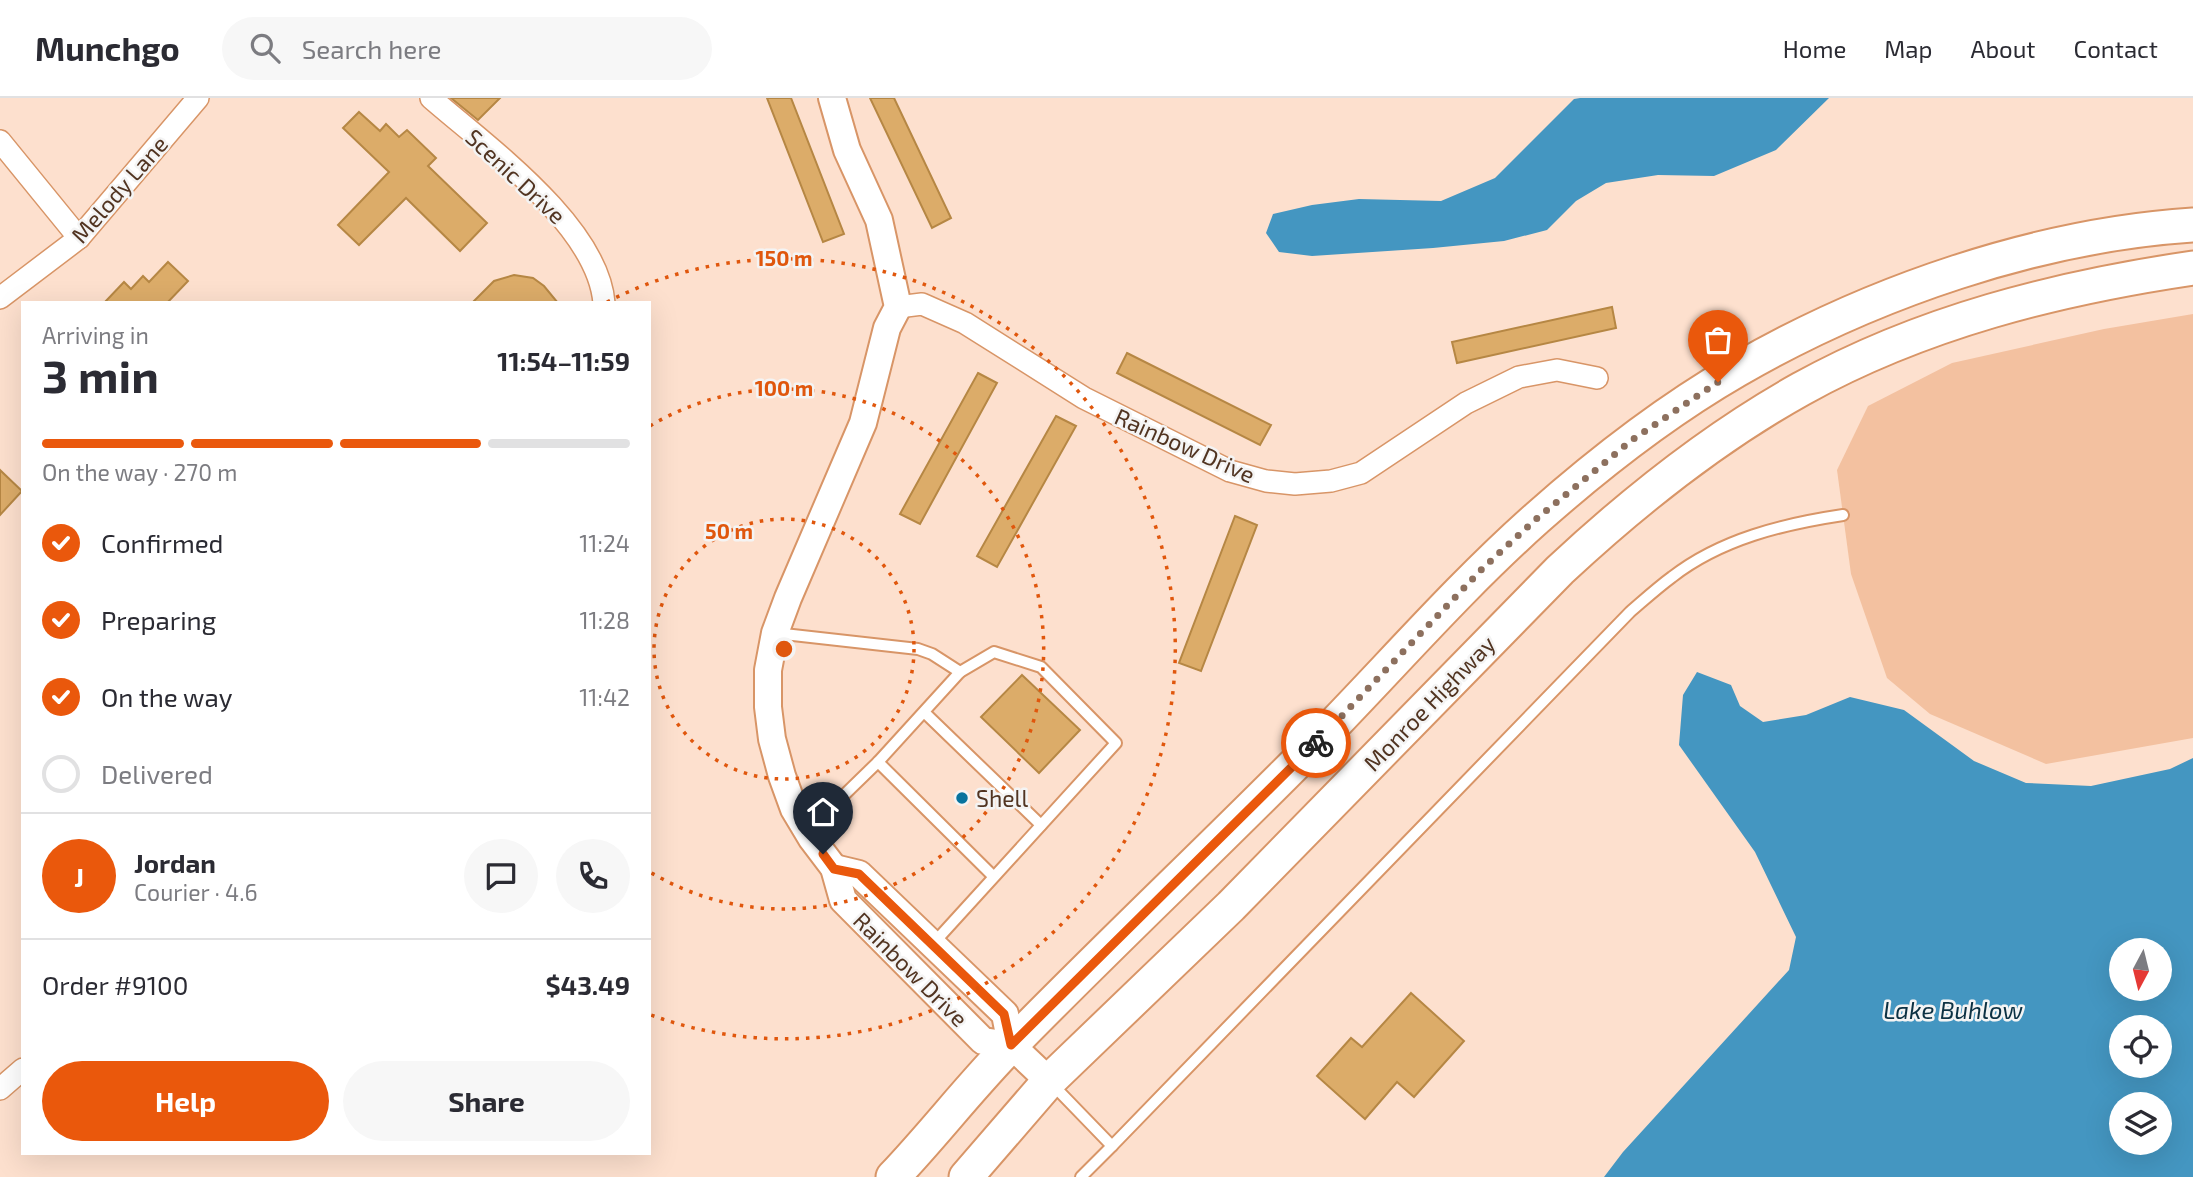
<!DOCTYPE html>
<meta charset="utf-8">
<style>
body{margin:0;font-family:"Exo 2",sans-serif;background:#f7f7f7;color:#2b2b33;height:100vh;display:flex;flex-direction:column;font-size:26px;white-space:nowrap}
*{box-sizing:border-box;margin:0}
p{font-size:23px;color:#7c7c81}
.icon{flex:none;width:38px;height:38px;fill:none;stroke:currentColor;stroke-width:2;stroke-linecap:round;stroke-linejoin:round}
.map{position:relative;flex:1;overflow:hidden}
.details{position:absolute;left:21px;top:203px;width:630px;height:854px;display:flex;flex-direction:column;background:#fff;border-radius:0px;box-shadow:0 7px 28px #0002}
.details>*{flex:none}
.needle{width:46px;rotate:187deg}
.tools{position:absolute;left:2109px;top:840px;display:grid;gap:14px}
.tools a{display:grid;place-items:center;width:63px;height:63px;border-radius:50%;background:#fff;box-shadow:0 7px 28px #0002;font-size:35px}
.pin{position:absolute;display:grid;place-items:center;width:60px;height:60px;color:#fff;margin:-72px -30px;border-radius:50% 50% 50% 0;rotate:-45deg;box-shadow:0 0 7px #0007}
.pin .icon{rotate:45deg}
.courier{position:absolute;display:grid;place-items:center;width:70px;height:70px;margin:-35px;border:5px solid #ea580c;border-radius:50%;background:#fff;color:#222;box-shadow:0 2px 9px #0007}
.summary em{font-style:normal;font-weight:700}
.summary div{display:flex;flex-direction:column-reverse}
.summary{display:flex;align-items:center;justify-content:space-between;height:119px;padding:0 21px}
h1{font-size:46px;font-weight:700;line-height:52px}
.bar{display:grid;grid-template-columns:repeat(4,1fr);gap:10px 7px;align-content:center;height:84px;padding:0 21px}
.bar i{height:9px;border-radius:5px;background:#e1e1e2}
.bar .current{background:#ea580c}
.bar p{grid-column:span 4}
.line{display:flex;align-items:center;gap:18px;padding:0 21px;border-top:2px solid #e1e1e2}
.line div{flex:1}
.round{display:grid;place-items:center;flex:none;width:74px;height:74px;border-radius:37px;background:#f7f7f7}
ol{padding:0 21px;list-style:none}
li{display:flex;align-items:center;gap:21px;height:77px}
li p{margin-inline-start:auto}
li .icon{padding:7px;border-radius:50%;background:#ea580c;color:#fff;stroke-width:4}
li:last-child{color:#7c7c81}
li i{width:38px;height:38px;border:4px solid #e1e1e2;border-radius:50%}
.primary-button{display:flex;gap:14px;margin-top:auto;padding:14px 21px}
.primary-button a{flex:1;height:80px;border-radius:42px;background:#ea580c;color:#fff;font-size:28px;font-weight:700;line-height:80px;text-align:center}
.primary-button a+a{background:#f7f7f7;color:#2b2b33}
header{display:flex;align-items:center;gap:42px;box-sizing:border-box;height:98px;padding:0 35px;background:#fff;border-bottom:2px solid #e1e1e2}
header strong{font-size:33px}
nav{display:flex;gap:38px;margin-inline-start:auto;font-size:24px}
.search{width:490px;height:63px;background:#f7f7f7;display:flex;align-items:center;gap:18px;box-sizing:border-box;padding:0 24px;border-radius:38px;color:#7c7c81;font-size:26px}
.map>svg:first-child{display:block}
.green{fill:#f3c1a0}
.water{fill:#4496c1;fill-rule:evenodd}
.building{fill:#dcac69;stroke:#b68744;stroke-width:2}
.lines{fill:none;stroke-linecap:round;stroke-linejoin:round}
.service-casing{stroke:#d89567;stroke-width:14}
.minor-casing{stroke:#d89567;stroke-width:24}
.tertiary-casing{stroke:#d89567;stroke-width:30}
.trunk-casing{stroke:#d89567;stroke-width:37}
.service{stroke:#fff;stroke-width:10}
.minor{stroke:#fff;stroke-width:21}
.tertiary{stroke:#fff;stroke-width:26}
.trunk{stroke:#fff;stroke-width:33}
.done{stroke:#8d705e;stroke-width:7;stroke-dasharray:0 12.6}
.route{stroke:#ea580c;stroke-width:9}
.ring{fill:none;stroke:#e0570d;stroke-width:3.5;stroke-dasharray:3.5 7}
.poi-dot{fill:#07739e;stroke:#f4f4f4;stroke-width:2.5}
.labels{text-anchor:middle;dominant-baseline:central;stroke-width:5;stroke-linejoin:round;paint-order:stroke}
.street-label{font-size:23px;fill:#513421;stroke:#f4f4f4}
.poi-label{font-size:23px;fill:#513421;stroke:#f4f4f4;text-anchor:start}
.water-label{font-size:24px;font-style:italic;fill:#0c3143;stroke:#f4f4f4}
.centre{fill:#e0570d;stroke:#f4f4f4;stroke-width:3.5}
.ring-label{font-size:21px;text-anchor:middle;font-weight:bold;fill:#e0570d;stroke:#f4f4f4;stroke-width:5;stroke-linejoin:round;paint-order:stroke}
</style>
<header>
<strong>Munchgo</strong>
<div class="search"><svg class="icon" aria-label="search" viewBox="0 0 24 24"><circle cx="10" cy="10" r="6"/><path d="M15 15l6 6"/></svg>Search here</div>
<nav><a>Home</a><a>Map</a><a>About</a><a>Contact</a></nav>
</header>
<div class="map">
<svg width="2193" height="1079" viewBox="0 0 2193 1079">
<rect width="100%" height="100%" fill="#fde0ce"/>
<path class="green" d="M 2193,216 L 2193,640 L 2046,666 L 1930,616 L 1887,580 L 1851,476 L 1837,372 L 1868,308 L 1952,265 L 2104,231 Z"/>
<g class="water">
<path d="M 1580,0 L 1829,0 L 1776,52 L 1714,78 L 1658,77 L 1606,85 L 1576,103 L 1547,132 L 1504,143 L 1433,150 L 1312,158 L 1279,154 L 1266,135 L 1273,116 L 1312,107 L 1359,101 L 1441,103 L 1495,80 L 1574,1 Z"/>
<path d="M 1697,574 L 1731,587 L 1740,608 L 1763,624 L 1806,617 L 1850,599 L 1904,612 L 1974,663 L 2026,685 L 2091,688 L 2170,671 L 2193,660 L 2193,1079 L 1604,1079 L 1623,1054 L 1789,872 L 1796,839 L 1755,754 L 1679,647 L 1683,597 ZM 2121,852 L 2160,852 L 2160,891 L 2121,891 ZM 2121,929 L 2160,929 L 2160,968 L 2121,968 ZM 2121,1006 L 2160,1006 L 2160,1045 L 2121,1045 Z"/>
</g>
<g class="building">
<path d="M 451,0 L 500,0 L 478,22 Z"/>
<path d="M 767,0 L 791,0 L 844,136 L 823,144 Z"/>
<path d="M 870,0 L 894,0 L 951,120 L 932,130 Z"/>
<path d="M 359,14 L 380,33 L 386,26 L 399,39 L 407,32 L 436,60 L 428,68 L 487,125 L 460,153 L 406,100 L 359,147 L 338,127 L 389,74 L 343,30 Z"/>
<path d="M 168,164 L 188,183 L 167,205 L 104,205 L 124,184 L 131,191 L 143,178 L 149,184 Z"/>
<path d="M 514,177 L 533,180 L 544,188 L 558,205 L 472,205 L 494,183 Z"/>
<path d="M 1612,209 L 1616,230 L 1457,265 L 1452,244 Z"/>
<path d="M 1127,255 L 1271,327 L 1260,347 L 1117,275 Z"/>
<path d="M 978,275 L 997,285 L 920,426 L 900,416 Z"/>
<path d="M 1056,318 L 1076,328 L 997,469 L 977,458 Z"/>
<path d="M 0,372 L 22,393 L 0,417 Z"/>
<path d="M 1235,418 L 1257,427 L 1201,573 L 1179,565 Z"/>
<path d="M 1022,577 L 1080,632 L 1039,675 L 981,619 Z"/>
<path d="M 1411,895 L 1464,943 L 1414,999 L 1397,984 L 1365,1021 L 1317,978 L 1351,940 L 1362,949 Z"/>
</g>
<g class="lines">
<defs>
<g id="service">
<path d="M 775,535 L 918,551 L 932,556 L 960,574"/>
<path d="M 925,615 L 1041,727"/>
<path d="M 878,664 L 993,778"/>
<path d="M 807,733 L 878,664 L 960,574 L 994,554 L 1041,569 L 1116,645 L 932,847"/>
<path d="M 1051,985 L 1112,1048 L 1630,514 C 1644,502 1657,490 1672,479 C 1721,441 1783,426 1843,417"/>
<path d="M 1081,1079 L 1112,1048"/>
</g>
<g id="minor">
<path d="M 431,0 C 486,48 598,128 604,205"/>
<path d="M 0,43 L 79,140"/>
<path d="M 0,200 L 79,140 L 198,0"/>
<path d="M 898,209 L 922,206 L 965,225 L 1084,300 L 1230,373 L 1266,383 L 1295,386 L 1331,383 L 1361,375 L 1466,305 L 1519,279 L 1557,272 L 1597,280"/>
<path d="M 0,991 L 23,971"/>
</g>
<g id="tertiary">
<path d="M 832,0 L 847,52 L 879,122 L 898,209 L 887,230 L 863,325 L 788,500 L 775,535 L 768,572 L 768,609 L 772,641 L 782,678 L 794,711 L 812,741 L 834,770 L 843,802 L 983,943 L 1011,947"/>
<path d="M 834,770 L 859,776 L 1005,916 L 1011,947 L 1049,983"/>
</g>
<g id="trunk">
<path d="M 893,1079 C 935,1035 972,986 1015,943 C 1112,844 1213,749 1310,651 C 1386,574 1457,491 1537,420 C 1599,365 1666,313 1737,272 C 1872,194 2038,137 2193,127"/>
<path d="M 966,1079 L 1049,983 L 1231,808 L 1560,472 C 1634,403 1713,340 1801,291 C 1922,224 2057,190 2193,170"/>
</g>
</defs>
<use href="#service" class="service-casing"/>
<use href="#minor" class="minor-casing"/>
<use href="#tertiary" class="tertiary-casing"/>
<use href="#trunk" class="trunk-casing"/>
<use href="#service" class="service"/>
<use href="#minor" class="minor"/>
<use href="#tertiary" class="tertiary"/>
<use href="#trunk" class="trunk"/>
</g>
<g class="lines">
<path class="done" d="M 1316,645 L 1483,470 L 1535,422 L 1632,342 L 1718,284"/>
<path class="route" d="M 823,756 L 834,771 L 859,776 L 1004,916 L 1011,947 L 1316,645"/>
</g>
<g class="ring">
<circle cx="784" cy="551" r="130"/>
<path d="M650 328A260 260 0 1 1 650 774"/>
<path d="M607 204A390 390 0 1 1 651 917"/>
</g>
<circle class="poi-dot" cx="962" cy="700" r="7"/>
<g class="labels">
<g class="street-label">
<text transform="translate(516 78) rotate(43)">Scenic Drive</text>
<text transform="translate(119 91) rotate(-49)">Melody Lane</text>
<text transform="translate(1185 347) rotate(24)">Rainbow Drive</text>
<text transform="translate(1429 605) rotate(-46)">Monroe Highway</text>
<text transform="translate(911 871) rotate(45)">Rainbow Drive</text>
</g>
<g class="poi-label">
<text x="976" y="700">Shell</text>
</g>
<g class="water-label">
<text x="1953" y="911">Lake Buhlow</text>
</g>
</g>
<circle cx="784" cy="551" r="10" class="centre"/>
<g class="ring-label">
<text x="784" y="168">150 m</text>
<text x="784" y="298">100 m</text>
<text x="729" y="441">50 m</text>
</g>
</svg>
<div class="tools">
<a><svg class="needle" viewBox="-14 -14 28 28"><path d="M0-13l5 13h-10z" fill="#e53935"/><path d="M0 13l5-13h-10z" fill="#7c7c81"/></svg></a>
<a><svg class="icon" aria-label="locate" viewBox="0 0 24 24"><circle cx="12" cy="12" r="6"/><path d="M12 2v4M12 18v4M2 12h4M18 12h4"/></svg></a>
<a><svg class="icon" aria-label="layers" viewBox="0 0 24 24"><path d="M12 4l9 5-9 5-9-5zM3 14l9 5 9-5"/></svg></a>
</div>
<div class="pin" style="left:1718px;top:284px;background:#ea580c"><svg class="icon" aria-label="bag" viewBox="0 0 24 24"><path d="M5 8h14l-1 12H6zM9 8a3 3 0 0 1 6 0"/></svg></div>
<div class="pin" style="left:823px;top:756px;background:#1f2937"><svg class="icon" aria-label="home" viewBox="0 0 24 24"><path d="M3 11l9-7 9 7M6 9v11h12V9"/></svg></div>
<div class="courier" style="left:1316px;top:645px"><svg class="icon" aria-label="bike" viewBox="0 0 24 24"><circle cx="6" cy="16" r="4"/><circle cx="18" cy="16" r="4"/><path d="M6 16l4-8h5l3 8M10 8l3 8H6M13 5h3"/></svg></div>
<section class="details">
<div class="summary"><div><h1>3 min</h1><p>Arriving in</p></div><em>11:54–11:59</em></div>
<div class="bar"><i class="current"></i><i class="current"></i><i class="current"></i><i></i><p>On the way · 270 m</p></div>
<ol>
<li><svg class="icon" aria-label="check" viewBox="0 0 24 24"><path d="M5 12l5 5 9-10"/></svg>Confirmed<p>11:24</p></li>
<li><svg class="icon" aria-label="check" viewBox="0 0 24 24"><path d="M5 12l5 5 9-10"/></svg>Preparing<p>11:28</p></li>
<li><svg class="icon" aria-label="check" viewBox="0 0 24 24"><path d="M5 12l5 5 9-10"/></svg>On the way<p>11:42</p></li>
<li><i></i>Delivered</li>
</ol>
<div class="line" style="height:126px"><b class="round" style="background:#ea580c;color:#fff">J</b><div><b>Jordan</b><p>Courier · 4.6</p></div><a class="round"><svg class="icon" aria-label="chat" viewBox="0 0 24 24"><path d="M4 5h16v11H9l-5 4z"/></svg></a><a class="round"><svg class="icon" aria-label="phone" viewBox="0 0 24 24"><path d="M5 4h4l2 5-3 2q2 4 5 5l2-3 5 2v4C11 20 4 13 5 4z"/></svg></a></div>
<div class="line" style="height:91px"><div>Order #9100</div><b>$43.49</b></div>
<div class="primary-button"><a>Help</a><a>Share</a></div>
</section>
</div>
